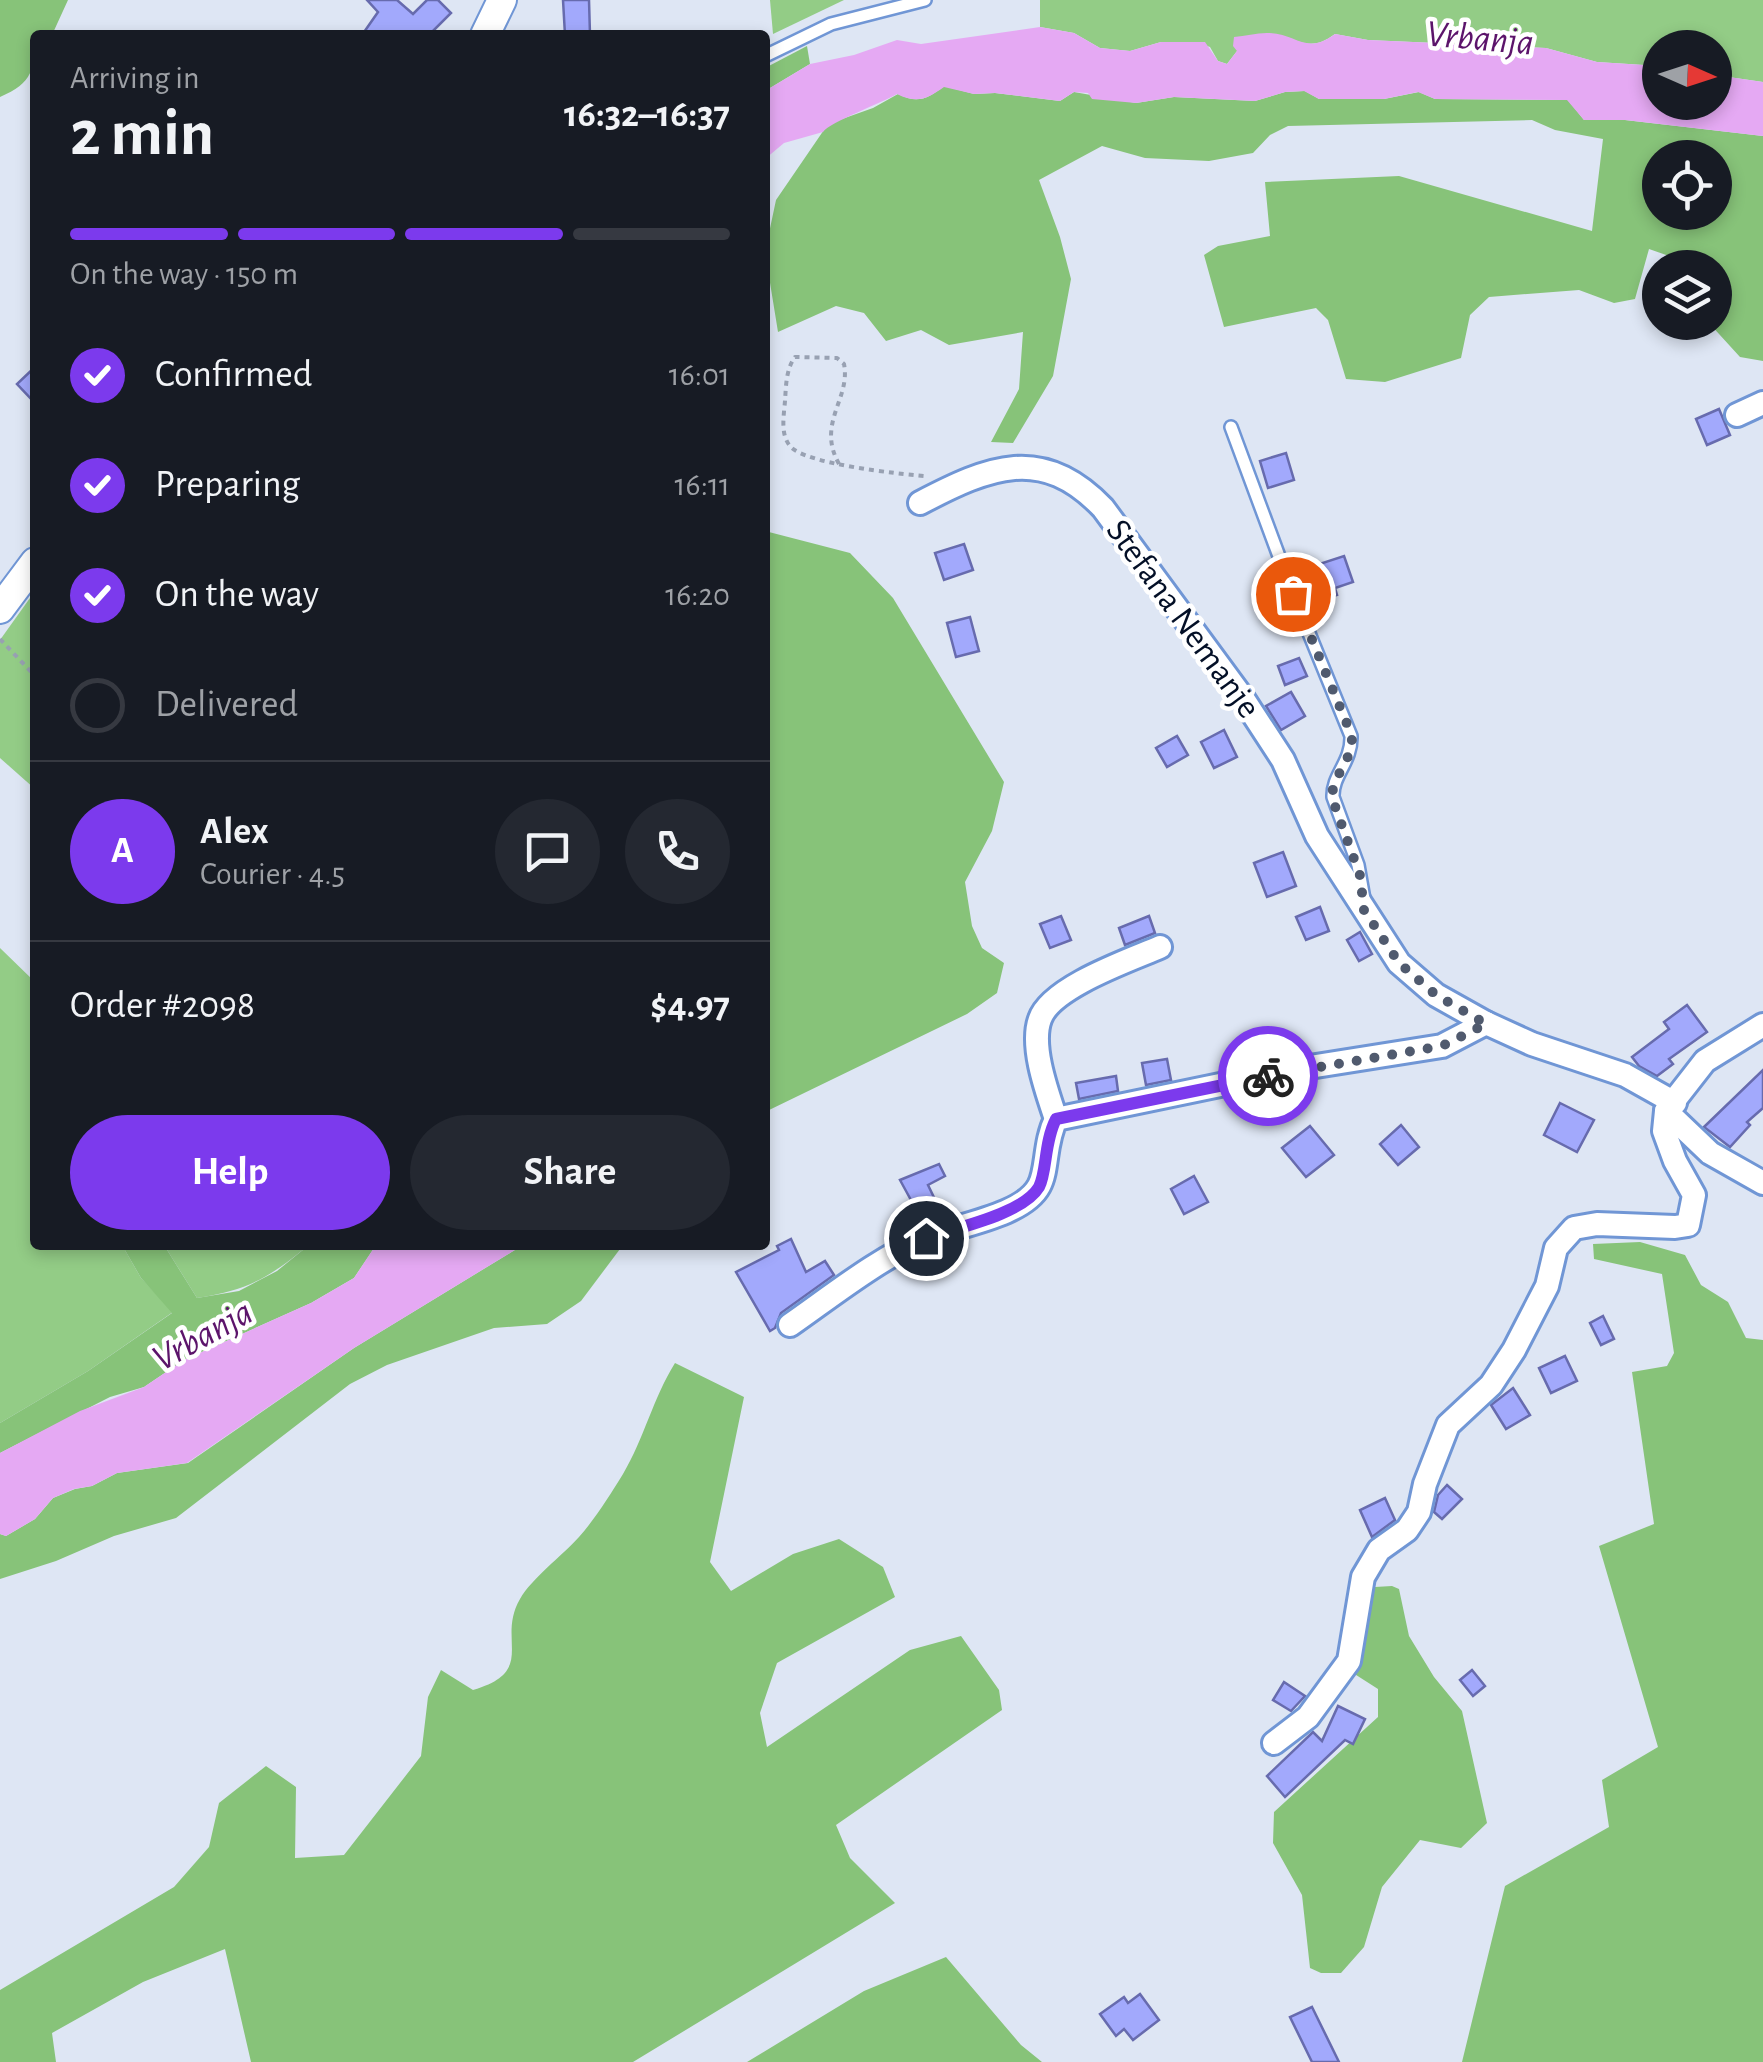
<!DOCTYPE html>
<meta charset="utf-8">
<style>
body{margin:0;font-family:"Alegreya Sans",sans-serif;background:#242831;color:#f1f3f6;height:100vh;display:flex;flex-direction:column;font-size:38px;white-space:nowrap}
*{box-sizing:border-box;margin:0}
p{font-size:32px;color:#9ea1a6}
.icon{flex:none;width:55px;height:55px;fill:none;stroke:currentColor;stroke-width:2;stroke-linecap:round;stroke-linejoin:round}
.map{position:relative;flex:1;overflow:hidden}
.drawer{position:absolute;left:30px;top:30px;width:740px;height:1220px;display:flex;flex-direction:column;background:#171b24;border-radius:10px;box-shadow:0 5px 15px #0003}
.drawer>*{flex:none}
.needle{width:65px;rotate:93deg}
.tools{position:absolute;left:1642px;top:30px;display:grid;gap:20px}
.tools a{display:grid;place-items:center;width:90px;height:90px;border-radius:50%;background:#171b24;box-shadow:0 5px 15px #0003;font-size:50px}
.pin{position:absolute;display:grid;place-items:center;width:85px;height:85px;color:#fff;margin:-42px;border:5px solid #fff;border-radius:50%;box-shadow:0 2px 10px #0007}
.courier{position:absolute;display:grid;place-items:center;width:100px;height:100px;margin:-50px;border:8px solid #7c3aed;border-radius:50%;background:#fff;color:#222;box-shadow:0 2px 12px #0007}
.summary em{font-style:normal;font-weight:600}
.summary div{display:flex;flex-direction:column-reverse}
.summary{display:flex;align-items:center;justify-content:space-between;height:170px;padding:0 40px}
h1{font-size:65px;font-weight:600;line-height:75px}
.bar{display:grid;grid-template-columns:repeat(4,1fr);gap:15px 10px;align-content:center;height:120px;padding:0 40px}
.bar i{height:12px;border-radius:8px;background:#363941}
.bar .current{background:#7c3aed}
.bar p{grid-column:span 4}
.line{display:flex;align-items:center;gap:25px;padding:0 40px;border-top:2px solid #363941}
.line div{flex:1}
.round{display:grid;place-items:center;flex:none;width:105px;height:105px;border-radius:52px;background:#242831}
ol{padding:0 40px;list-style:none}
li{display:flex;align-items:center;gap:30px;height:110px}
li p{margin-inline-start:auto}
li .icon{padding:10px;border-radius:50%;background:#7c3aed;color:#fff;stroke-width:4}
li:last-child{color:#9ea1a6}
li i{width:55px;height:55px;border:5px solid #363941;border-radius:50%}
.button{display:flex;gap:20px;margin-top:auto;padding:20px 40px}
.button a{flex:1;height:115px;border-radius:60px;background:#7c3aed;color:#fff;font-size:40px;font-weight:600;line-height:115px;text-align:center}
.button a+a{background:#242831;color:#f1f3f6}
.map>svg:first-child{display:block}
.green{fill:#93cc86}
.forest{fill:#87c379;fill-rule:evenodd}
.water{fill:#e5a9f3}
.building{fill:#a2a9fc;stroke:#676bae;stroke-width:2.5}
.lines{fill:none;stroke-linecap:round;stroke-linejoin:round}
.service-casing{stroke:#7096d5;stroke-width:16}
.minor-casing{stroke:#7096d5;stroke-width:28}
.tertiary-casing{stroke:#7096d5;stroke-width:32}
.path{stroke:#98a1b2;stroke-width:4;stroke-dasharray:5 5;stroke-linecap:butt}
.service{stroke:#fff;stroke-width:11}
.minor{stroke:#fff;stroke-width:22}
.tertiary{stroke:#fff;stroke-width:28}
.done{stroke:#505a6e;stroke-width:10;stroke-dasharray:0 18}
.route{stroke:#7c3aed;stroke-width:12}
.labels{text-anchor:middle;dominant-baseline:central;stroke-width:9;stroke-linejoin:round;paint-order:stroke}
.street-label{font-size:35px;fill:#030f26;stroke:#fff}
.water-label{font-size:38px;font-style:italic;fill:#5c146b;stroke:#fff}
</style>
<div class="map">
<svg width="1763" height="2062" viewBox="0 0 1763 2062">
<rect width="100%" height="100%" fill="#dee6f4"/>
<g class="green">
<path d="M 770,0 L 844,0 L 773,34 Z"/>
<path d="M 1040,0 L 1763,0 L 1763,82 L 1715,75 L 1715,48 L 1660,48 L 1660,66 L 1597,62 L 1546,48 L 1368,40 L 1335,34 C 1317,47 1307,46 1287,37 L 1237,51 L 1227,64 L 1218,61 L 1210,47 L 1196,42 L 1161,42 L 1130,51 L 1100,48 L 1074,33 L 1040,27 Z"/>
<path d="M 35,591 L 35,789 L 0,758 L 0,640 Z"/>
<path d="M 0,948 L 35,982 L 35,1245 L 122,1245 L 141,1278 L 173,1312 L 88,1371 L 0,1423 Z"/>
<path d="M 164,1245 L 309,1245 C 267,1279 250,1289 197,1298 Z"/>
</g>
<g class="forest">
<path d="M 0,0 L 68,0 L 52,35 L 35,35 C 35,69 33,83 0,97 Z"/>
<path d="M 807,46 L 810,64 L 765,91 L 765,68 Z"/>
<path d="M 944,86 L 974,94 L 995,93 L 1060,101 L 1074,92 L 1136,103 L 1174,97 L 1255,101 L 1285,92 L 1305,91 L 1319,99 L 1384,99 L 1419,92 L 1435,99 L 1568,100 L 1584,120 L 1625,120 L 1763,136 L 1763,361 L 1740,357 L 1709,323 L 1715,322 L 1715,268 L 1693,267 L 1692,264 L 1649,249 L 1635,299 L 1614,303 L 1579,290 L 1489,297 L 1470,315 L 1461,358 L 1385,382 L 1346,379 L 1328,320 L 1316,308 L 1224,327 L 1204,255 L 1218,246 L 1270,236 L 1265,182 L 1399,176 L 1592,231 L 1603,139 L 1555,130 L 1532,120 L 1288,126 L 1270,135 L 1253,153 L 1209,161 L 1145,158 L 1102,146 L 1039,180 L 1060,237 L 1071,279 L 1053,376 L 1013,443 L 991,442 L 1019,389 L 1023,332 L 949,345 L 921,330 L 886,341 L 864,313 L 836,306 L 778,332 L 765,252 L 776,200 L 828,124 L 873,108 L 898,94 C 917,104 928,99 944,86 ZM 1660,158 L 1715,158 L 1715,212 L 1660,212 Z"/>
<path d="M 765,531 L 850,553 L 893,598 L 1004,782 L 992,831 L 965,882 L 972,926 L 982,948 L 1004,963 L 997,993 L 967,1014 L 765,1112 Z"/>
<path d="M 1640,1242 L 1685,1255 L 1701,1285 L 1728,1302 L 1746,1338 L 1763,1340 L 1763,2062 L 1462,2062 L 1505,1886 L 1609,1827 L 1602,1780 L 1658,1747 L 1599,1546 L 1654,1524 L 1632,1372 L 1667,1366 L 1674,1353 L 1662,1274 L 1594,1259 L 1593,1244 Z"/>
<path d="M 122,1245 L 164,1245 L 197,1298 L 239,1291 L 277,1271 L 309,1245 L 376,1245 L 354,1278 L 311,1303 L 184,1360 L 144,1387 L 110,1397 L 0,1453 L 0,1423 L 88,1371 L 172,1313 L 141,1278 Z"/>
<path d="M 523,1245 L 623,1245 L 581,1301 L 547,1324 L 494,1328 L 387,1365 L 350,1384 L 176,1518 L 114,1536 L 56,1561 L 0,1579 L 0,1534 L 6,1536 L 35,1519 L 53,1498 L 75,1489 L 92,1486 L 117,1473 L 188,1463 L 354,1348 Z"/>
<path d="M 675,1363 L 744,1397 L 710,1562 L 731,1591 L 793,1554 L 839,1539 L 883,1567 L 895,1597 L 777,1663 L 760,1713 L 767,1747 L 910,1650 L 961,1636 L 999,1690 L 1002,1710 L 836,1825 L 850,1858 L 895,1903 L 633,2062 L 251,2062 L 225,1949 L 143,1982 L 52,2033 L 56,2062 L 0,2062 L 0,1990 L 174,1887 L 209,1847 L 219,1803 L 266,1766 L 296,1787 L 295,1858 L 344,1855 L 421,1756 L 428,1697 L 441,1670 L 473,1690 C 538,1671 496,1640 520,1599 C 532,1578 562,1556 579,1537 C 595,1519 610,1495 623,1474 C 644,1439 653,1398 675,1363 Z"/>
<path d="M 1392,1586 L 1399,1589 L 1409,1636 L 1434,1677 L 1462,1711 L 1487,1823 L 1461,1848 L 1420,1840 L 1382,1887 L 1364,1947 L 1341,1973 L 1321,1973 L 1310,1968 L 1302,1895 L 1273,1843 L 1274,1812 L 1378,1717 L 1378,1689 L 1353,1673 L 1375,1587 Z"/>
<path d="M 946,1957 L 1021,2045 L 1042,2062 L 747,2062 L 864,1991 Z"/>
</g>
<g class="water">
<path d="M 1040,27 L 1074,33 L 1100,48 L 1130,51 L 1161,42 L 1205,42 L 1218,61 L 1227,64 L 1237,51 L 1233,46 L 1234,37 C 1245,36 1256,33 1267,33 C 1297,33 1305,56 1335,34 L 1368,40 L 1546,48 L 1597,62 L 1660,66 L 1660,102 L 1715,102 L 1715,75 L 1763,82 L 1763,136 L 1625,120 L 1584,120 L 1567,100 L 1435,99 L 1418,92 L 1384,99 L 1319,99 L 1304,91 L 1285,92 L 1255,101 L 1174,97 L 1136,103 L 1092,99 L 1088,93 L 1074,92 L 1060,101 L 995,93 L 974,94 L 944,87 C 927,99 917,104 897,94 C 882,103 830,122 823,132 L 784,143 L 765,159 L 765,91 L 810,64 L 854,55 L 897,40 L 921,44 Z"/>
<path d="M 376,1245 L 523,1245 L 354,1348 L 187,1463 L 117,1473 L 92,1486 L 74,1489 L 53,1498 L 35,1519 L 6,1536 L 0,1534 L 0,1453 L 80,1411 L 144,1387 L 184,1360 L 311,1303 L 354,1278 Z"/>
</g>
<g class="building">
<path d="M 367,0 L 397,0 L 413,14 L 427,0 L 438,0 L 451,13 L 429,35 L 362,35 L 378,12 Z"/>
<path d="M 563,0 L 589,0 L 590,35 L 565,35 Z"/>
<path d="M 35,367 L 35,403 L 17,384 Z"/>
<path d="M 1719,409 L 1730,435 L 1707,445 L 1696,419 Z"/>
<path d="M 1286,453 L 1294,480 L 1268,488 L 1260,461 Z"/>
<path d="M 964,544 L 973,570 L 944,580 L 935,553 Z"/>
<path d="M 1344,556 L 1353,582 L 1335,588 L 1337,595 L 1312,603 L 1301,570 Z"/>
<path d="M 970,617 L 979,651 L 956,657 L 947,623 Z"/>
<path d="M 1299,658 L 1307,676 L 1285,685 L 1278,666 Z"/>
<path d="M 1291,692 L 1305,716 L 1281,730 L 1266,706 Z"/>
<path d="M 1224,730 L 1237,757 L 1214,768 L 1201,742 Z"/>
<path d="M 1177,736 L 1188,755 L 1167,767 L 1156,748 Z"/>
<path d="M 1283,852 L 1296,886 L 1267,897 L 1254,863 Z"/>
<path d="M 1320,907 L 1329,931 L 1306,940 L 1296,917 Z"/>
<path d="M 1061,916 L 1071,940 L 1050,948 L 1040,924 Z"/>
<path d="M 1149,916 L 1155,933 L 1125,945 L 1119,928 Z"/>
<path d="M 1360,932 L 1372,954 L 1359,961 L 1347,940 Z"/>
<path d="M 1687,1005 L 1707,1032 L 1669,1059 L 1673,1064 L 1657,1076 L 1639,1066 L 1632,1057 L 1669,1029 L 1664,1022 Z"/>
<path d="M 1167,1059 L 1171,1080 L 1146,1085 L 1142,1063 Z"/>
<path d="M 1763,1070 L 1763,1108 L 1747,1122 L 1750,1125 L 1730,1147 L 1704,1127 Z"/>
<path d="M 1116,1076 L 1118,1091 L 1079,1099 L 1076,1083 Z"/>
<path d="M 1560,1103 L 1594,1120 L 1577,1152 L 1544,1135 Z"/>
<path d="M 1401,1125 L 1419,1147 L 1398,1165 L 1380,1144 Z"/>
<path d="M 1310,1126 L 1334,1155 L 1306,1177 L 1282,1148 Z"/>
<path d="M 939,1164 L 945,1176 L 928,1185 L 943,1216 L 895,1236 L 891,1226 L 918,1213 L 900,1180 Z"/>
<path d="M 1194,1176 L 1208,1202 L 1184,1214 L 1171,1189 Z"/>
<path d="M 791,1239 L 806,1272 L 825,1261 L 834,1275 L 781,1313 L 775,1328 L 770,1331 L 736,1272 L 779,1250 L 777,1246 Z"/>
<path d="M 1603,1316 L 1614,1339 L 1601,1345 L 1590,1323 Z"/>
<path d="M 1565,1356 L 1577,1381 L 1551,1393 L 1539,1368 Z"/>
<path d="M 1513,1388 L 1530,1415 L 1506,1429 L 1491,1405 Z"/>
<path d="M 1447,1485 L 1462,1499 L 1442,1519 L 1434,1512 L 1438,1495 Z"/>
<path d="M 1385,1498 L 1395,1520 L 1372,1537 L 1360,1510 Z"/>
<path d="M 1472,1670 L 1485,1686 L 1473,1696 L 1460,1680 Z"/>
<path d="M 1284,1682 L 1305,1696 L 1291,1711 L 1273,1700 Z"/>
<path d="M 1338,1706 L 1365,1719 L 1353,1744 L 1345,1740 L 1285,1797 L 1267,1776 L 1313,1732 L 1322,1741 Z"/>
<path d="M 1140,1994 L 1159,2020 L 1133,2040 L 1124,2029 L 1116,2036 L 1100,2014 L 1124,1997 L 1128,2003 Z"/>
<path d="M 1312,2007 L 1339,2062 L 1312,2062 L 1290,2017 Z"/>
</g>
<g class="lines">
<defs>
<g id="service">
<path d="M 765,56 L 831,24 L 925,0"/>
<path d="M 1231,427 L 1293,594 L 1351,736 C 1352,762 1332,775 1333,797 L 1358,865 L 1364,899"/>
</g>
<g id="minor">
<path d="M 1737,415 L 1763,403"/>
<path d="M 920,503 C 989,467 1042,444 1103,508 L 1242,697 L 1283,760 L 1317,836 L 1399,963 L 1436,995 L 1486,1023 L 1532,1044 L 1625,1075 L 1675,1103"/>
<path d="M 1666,1111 L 1710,1153 L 1763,1183"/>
<path d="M 1056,1119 C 1047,1092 1030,1046 1040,1019 C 1051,987 1130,960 1160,947"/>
<path d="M 790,1325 C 833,1295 879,1258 928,1237 C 958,1225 1023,1216 1039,1186 C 1048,1170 1044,1143 1056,1119 L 1297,1069 L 1442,1046 L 1486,1023"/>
<path d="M 1274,1743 L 1308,1717 L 1349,1661 L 1363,1577 L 1379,1550 L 1407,1530 L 1419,1512 L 1425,1484 L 1448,1425 L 1491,1385 L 1514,1350 L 1547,1286 L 1556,1248 L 1574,1228 L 1597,1224 L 1675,1227 L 1688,1225 L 1694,1195 L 1675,1161 L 1664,1131 L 1666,1111 L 1705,1061 L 1763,1025"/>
</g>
<g id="tertiary">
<path d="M 485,35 L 502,0"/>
<path d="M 0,609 L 35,562"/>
</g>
</defs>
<use href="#service" class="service-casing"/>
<use href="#minor" class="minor-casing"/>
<use href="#tertiary" class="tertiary-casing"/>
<g class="path">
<path d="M 839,464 C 816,423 851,399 844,364 L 837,358 L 795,357 C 786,369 786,386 785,401 C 784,415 780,434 790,446 C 804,464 900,474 924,476"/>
<path d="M 0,639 L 35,676"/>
</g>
<use href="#service" class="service"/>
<use href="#minor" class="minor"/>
<use href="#tertiary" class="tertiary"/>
</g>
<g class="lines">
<path class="done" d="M 1268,1076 L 1442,1046 L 1486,1024 L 1436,995 L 1399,963 L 1362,907 L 1362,881 L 1332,798 C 1332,774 1352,764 1352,736 L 1293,594"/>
<path class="route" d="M 926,1238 C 956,1228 1023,1214 1039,1187 C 1047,1172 1044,1142 1056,1119 L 1268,1076"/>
</g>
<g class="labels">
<g class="street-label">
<text transform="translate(1183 619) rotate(54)">Stefana Nemanje</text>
</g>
<g class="water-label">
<text transform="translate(1480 39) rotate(5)">Vrbanja</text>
<text transform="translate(203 1336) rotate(-29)">Vrbanja</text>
</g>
</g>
</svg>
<div class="tools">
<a><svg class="needle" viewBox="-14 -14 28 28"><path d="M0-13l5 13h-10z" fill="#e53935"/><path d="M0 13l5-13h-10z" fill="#9ea1a6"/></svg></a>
<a><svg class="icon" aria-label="locate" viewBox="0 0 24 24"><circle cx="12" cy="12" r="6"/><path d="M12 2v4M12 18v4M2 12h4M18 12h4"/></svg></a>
<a><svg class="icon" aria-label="layers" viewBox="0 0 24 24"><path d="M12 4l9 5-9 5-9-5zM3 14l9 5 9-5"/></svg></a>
</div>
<div class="pin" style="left:1293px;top:594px;background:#ea580c"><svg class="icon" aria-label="bag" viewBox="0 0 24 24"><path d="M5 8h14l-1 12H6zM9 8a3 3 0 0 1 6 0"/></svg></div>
<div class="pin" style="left:926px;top:1238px;background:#1f2937"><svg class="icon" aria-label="home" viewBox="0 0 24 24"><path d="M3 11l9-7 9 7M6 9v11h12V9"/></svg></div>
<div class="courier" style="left:1268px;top:1076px"><svg class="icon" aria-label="bike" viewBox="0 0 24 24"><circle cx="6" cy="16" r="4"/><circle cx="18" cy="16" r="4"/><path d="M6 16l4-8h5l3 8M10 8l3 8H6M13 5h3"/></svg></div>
<section class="drawer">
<div class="summary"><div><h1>2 min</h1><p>Arriving in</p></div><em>16:32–16:37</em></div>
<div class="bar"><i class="current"></i><i class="current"></i><i class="current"></i><i></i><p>On the way · 150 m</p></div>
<ol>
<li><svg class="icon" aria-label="check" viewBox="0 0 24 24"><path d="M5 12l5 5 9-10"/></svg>Confirmed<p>16:01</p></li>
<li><svg class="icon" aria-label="check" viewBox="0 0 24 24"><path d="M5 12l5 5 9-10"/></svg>Preparing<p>16:11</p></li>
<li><svg class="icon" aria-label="check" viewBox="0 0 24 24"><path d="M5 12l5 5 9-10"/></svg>On the way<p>16:20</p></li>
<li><i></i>Delivered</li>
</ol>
<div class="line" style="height:180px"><b class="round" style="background:#7c3aed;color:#fff">A</b><div><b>Alex</b><p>Courier · 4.5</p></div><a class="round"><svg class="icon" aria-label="chat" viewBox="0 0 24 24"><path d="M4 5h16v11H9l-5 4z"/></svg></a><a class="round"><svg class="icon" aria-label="phone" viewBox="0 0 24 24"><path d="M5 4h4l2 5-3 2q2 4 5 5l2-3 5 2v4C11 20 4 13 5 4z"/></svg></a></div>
<div class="line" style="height:130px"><div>Order #2098</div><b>$4.97</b></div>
<div class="button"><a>Help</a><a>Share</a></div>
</section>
</div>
